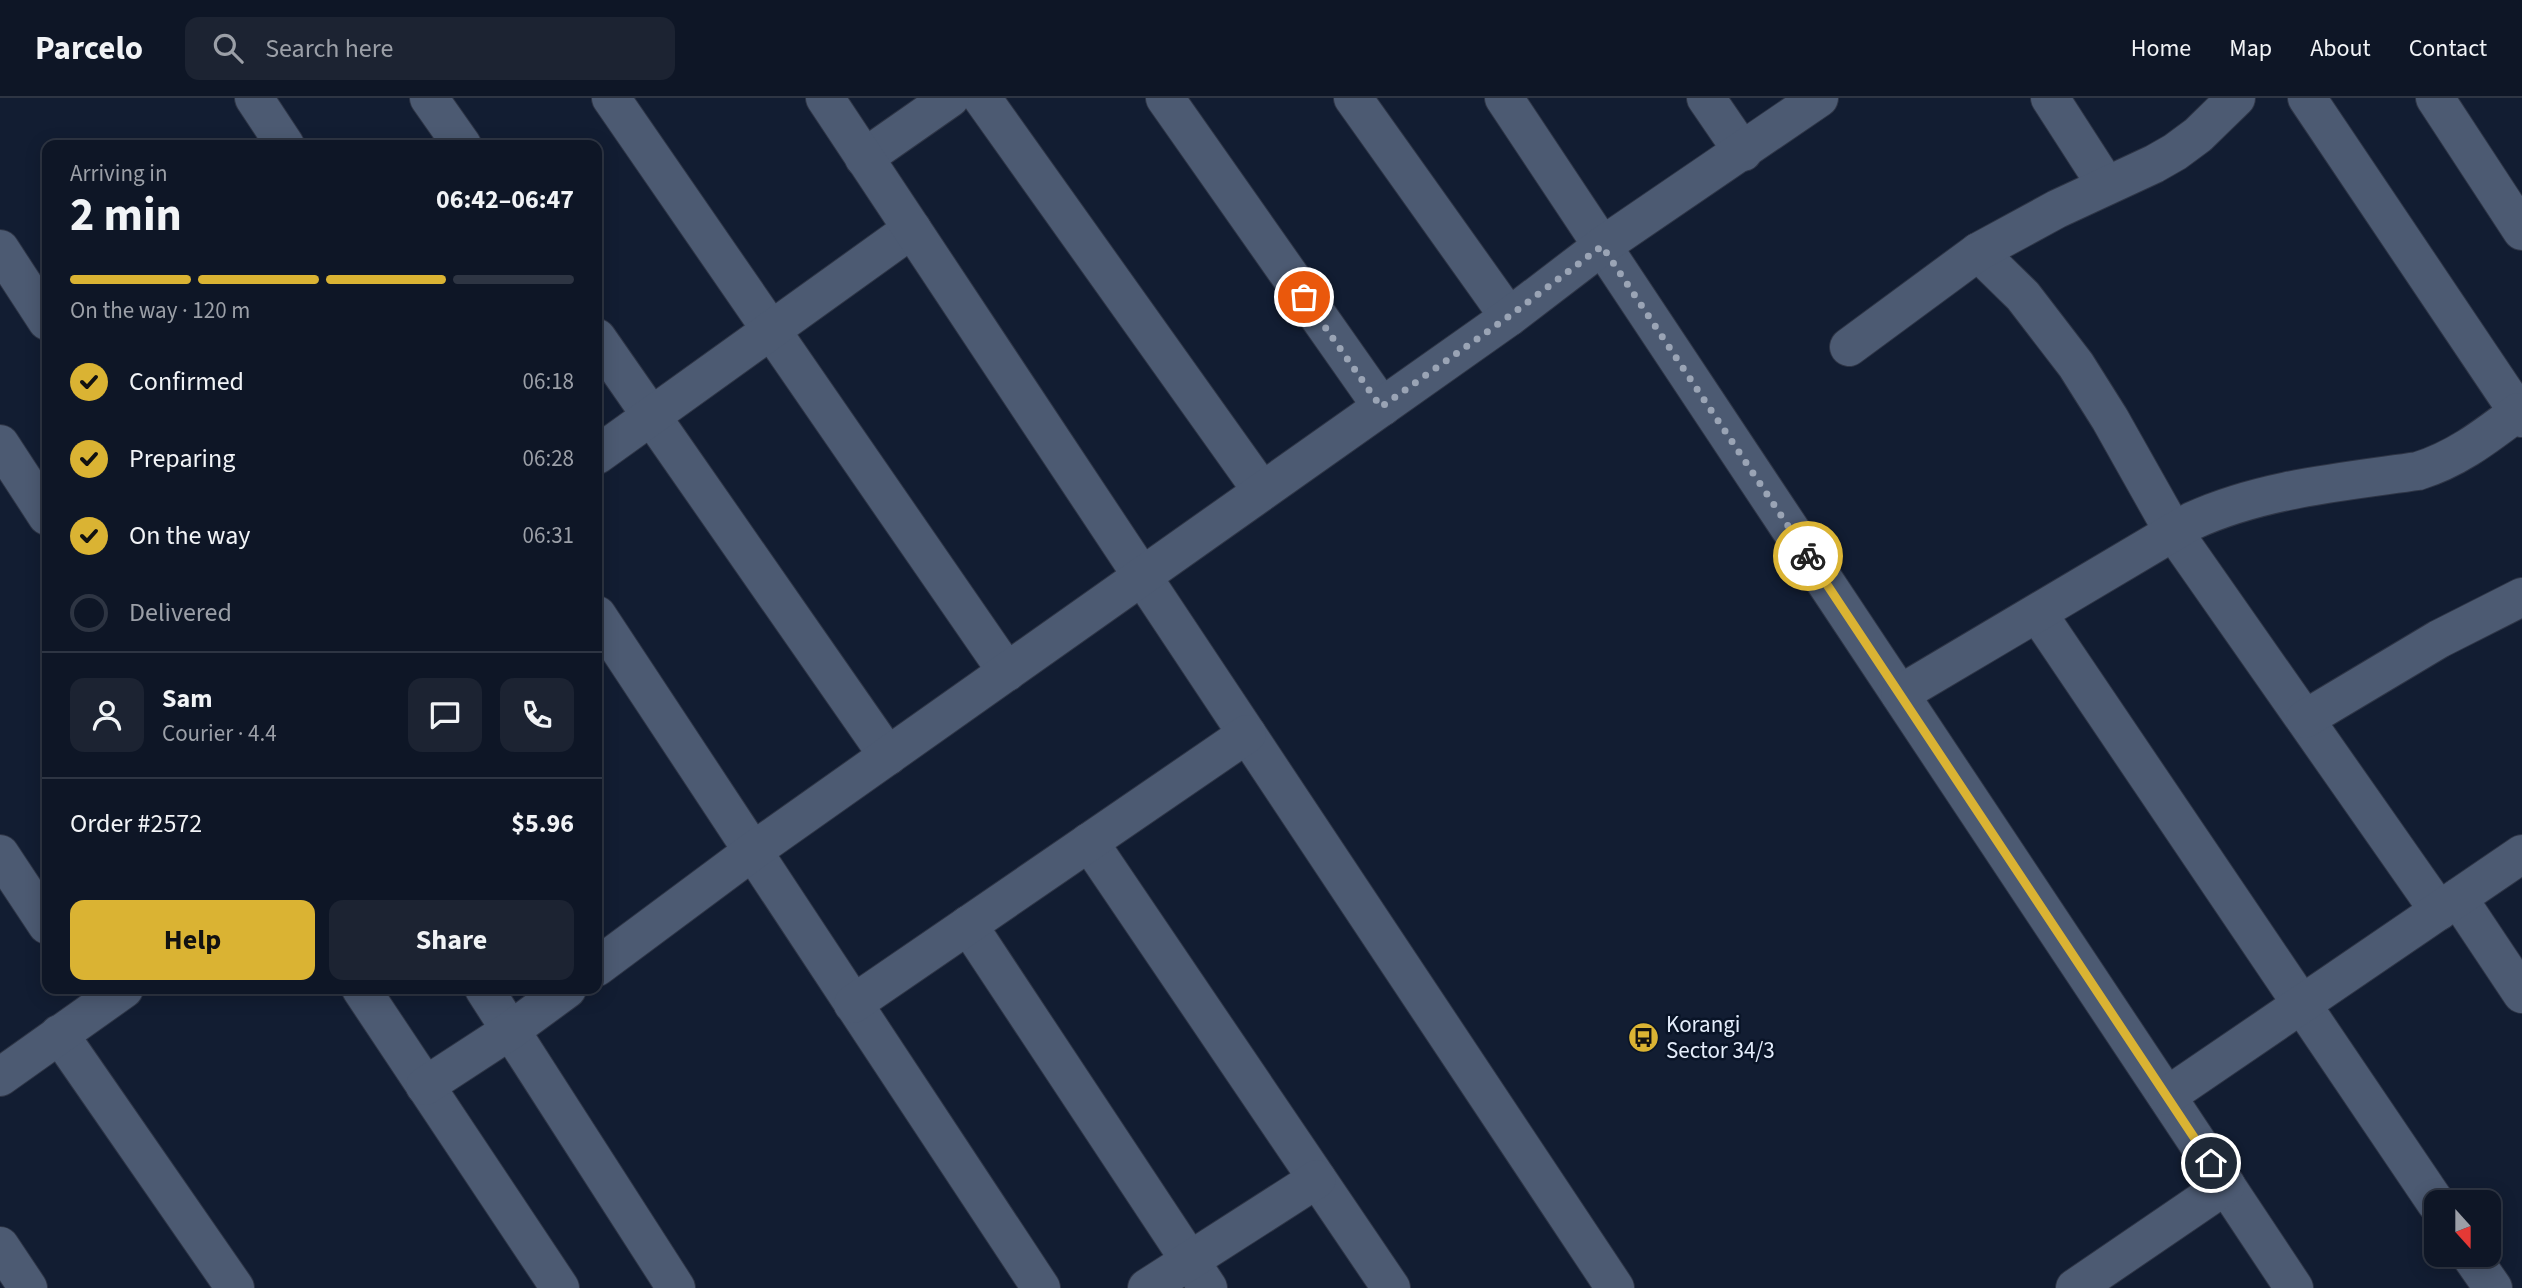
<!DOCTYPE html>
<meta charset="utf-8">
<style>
body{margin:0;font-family:"Source Sans 3",sans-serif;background:#1c2332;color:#f1f3f6;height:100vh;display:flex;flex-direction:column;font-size:26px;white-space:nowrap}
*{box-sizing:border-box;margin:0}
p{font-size:23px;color:#9b9fa7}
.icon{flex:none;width:38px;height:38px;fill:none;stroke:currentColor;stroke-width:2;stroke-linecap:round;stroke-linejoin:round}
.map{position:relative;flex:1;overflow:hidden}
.drawer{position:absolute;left:42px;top:42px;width:560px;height:854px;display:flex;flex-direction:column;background:#0e1626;border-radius:14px;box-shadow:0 4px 18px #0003,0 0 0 2px #2e3543}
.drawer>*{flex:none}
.needle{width:46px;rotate:159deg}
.buttons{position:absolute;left:2424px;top:1092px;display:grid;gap:14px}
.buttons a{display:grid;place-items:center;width:77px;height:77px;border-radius:14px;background:#0e1626;box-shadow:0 4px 18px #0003,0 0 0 2px #2e3543;font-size:35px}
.pin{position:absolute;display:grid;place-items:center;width:60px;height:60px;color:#fff;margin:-30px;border:4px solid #fff;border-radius:50%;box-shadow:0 2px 7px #0007}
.courier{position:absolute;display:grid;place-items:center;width:70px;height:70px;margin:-35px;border:5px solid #dab333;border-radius:50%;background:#fff;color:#222;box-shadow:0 2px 9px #0007}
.summary em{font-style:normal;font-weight:700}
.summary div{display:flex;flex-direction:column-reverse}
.summary{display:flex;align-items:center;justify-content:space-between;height:119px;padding:0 28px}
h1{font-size:46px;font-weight:700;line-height:52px}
.bar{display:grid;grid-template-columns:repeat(4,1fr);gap:10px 7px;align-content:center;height:84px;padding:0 28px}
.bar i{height:9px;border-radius:5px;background:#2e3543}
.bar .on{background:#dab333}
.bar p{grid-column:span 4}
.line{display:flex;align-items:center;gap:18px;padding:0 28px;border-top:2px solid #2e3543}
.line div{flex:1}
.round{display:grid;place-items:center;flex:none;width:74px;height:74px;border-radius:14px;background:#1c2332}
ol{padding:0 28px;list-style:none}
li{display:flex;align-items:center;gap:21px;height:77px}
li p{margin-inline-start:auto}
li .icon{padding:7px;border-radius:50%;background:#dab333;color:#111;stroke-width:4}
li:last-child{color:#9b9fa7}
li i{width:38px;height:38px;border:4px solid #2e3543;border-radius:50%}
.button{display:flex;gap:14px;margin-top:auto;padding:14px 28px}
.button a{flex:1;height:80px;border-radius:14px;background:#dab333;color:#111;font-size:28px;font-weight:700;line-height:80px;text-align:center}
.button a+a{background:#1c2332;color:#f1f3f6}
header{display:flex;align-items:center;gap:42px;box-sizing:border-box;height:98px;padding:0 35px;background:#0e1626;border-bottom:2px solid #2e3543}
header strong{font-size:33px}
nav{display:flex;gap:38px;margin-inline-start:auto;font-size:24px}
.search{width:490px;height:63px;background:#1c2332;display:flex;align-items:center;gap:18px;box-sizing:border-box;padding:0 24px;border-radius:14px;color:#9b9fa7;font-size:26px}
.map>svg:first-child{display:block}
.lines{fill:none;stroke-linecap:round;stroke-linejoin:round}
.minor-casing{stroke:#2e3546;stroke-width:40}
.tertiary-casing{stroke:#2e3546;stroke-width:40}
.secondary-casing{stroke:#2e3546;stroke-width:40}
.minor{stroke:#4c5a72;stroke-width:38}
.tertiary{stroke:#4c5a72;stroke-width:38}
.secondary{stroke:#4c5a72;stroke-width:38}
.done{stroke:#9aa4b5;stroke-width:7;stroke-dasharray:0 12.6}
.route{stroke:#dab333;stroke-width:9}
.labels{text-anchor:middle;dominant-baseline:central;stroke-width:5;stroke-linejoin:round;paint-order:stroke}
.poi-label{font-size:23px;fill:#e4edfb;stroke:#091427;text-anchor:start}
</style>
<header>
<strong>Parcelo</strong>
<div class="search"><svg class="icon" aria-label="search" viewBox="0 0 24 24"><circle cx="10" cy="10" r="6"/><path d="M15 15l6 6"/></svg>Search here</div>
<nav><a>Home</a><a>Map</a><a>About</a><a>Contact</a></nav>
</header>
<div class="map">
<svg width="2522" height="1190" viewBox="0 0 2522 1190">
<rect width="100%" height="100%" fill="#121d32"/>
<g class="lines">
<defs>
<g id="minor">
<path d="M 254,0 L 285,47"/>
<path d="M 429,0 L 462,47"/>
<path d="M 611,0 L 1007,574"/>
<path d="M 982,0 L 1262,393"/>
<path d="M 1165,0 L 1382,309"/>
<path d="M 1353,0 L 1509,219"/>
<path d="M 1504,0 L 2294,1190"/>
<path d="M 1706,0 L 1743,54"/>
<path d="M 2050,0 L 2106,87"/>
<path d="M 2307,0 L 2522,320"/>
<path d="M 864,60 L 950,0"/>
<path d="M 1978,154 L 2023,198 L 2076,267 L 2110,321 L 2173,433 L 2439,813"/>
<path d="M 597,240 L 888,658"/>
<path d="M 1849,249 L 1978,154 L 2057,111 L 2154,66 L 2175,54 L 2198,37 L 2236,0"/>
<path d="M 597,357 L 912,131"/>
<path d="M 1142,478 L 1615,1190"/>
<path d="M 2038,516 L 2436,1105"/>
<path d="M 597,517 L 1041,1190"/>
<path d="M 1900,596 L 2192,423 C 2262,391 2341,384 2418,373 C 2457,361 2486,338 2518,314"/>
<path d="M 2305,621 L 2439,541 L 2522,499"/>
<path d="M 1089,744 L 1391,1190"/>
<path d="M 0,756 L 47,827"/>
<path d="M 2458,800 L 2522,896"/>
<path d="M 968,827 L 1208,1190"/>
<path d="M 853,906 L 1247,636"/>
<path d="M 59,936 L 235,1190"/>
<path d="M 0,979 L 124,891"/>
<path d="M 2167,998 L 2522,756"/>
<path d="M 0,1148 L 28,1190"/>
<path d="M 2470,1157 L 2493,1190"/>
<path d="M 1147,1190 L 1317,1081"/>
<path d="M 2075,1190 L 2226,1087"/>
</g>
<g id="tertiary">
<path d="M 825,0 L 1142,478"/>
<path d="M 0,151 L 47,223"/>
<path d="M 0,346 L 47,418"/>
<path d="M 597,869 L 753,753 L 1509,219 L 1602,148 L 1819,0"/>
<path d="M 361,891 L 560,1190"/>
<path d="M 484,891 L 676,1190"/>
<path d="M 425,988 L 511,932 L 567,891"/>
</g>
<path id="secondary" d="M 2435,0 L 2522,133"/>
</defs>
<use href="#minor" class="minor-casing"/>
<use href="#tertiary" class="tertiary-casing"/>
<use href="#secondary" class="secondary-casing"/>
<use href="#minor" class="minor"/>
<use href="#tertiary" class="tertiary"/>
<use href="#secondary" class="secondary"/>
</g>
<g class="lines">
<path class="done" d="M 1304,199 L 1381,309 L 1508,219 L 1602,148 L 1808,458"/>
<path class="route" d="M 1808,458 L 2211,1065"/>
</g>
<defs>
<symbol id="bus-disc" viewBox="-11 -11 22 22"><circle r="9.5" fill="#dab333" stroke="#091427"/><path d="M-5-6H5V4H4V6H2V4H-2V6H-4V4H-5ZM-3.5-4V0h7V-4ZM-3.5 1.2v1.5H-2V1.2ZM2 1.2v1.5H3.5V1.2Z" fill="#111"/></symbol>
</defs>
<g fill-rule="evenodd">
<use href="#bus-disc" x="1626" y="922" width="35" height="35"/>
</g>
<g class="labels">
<g class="poi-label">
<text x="1666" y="926">Korangi<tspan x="1666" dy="26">Sector 34/3</tspan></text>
</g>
</g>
</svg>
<div class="buttons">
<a><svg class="needle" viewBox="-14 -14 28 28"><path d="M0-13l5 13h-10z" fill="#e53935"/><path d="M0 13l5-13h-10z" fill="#9b9fa7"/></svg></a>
</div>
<div class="pin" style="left:1304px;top:199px;background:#ea580c"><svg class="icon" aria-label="bag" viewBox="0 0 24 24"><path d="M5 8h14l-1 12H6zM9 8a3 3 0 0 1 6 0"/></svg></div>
<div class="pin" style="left:2211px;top:1065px;background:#1f2937"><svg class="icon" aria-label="home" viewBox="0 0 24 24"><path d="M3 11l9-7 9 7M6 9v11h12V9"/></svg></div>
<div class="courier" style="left:1808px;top:458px"><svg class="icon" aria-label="bike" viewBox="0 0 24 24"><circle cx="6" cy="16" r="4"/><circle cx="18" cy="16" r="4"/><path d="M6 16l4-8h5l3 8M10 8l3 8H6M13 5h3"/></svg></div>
<section class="drawer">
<div class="summary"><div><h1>2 min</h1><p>Arriving in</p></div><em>06:42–06:47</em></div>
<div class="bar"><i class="on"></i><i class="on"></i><i class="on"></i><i></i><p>On the way · 120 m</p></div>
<ol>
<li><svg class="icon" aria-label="check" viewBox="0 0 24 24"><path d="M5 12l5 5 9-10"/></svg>Confirmed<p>06:18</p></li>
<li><svg class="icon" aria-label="check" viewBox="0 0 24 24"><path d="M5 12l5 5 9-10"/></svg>Preparing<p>06:28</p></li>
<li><svg class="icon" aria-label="check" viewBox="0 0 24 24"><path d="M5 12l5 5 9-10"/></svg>On the way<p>06:31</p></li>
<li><i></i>Delivered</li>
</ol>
<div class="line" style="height:126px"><a class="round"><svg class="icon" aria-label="person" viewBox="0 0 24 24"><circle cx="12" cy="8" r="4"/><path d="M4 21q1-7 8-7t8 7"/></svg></a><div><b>Sam</b><p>Courier · 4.4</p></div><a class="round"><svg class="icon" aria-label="chat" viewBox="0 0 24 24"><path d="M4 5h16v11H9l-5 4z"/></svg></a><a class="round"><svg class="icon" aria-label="phone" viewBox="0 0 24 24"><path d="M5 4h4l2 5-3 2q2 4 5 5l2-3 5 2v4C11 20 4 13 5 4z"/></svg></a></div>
<div class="line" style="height:91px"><div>Order #2572</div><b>$5.96</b></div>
<div class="button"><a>Help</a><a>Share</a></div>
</section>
</div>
